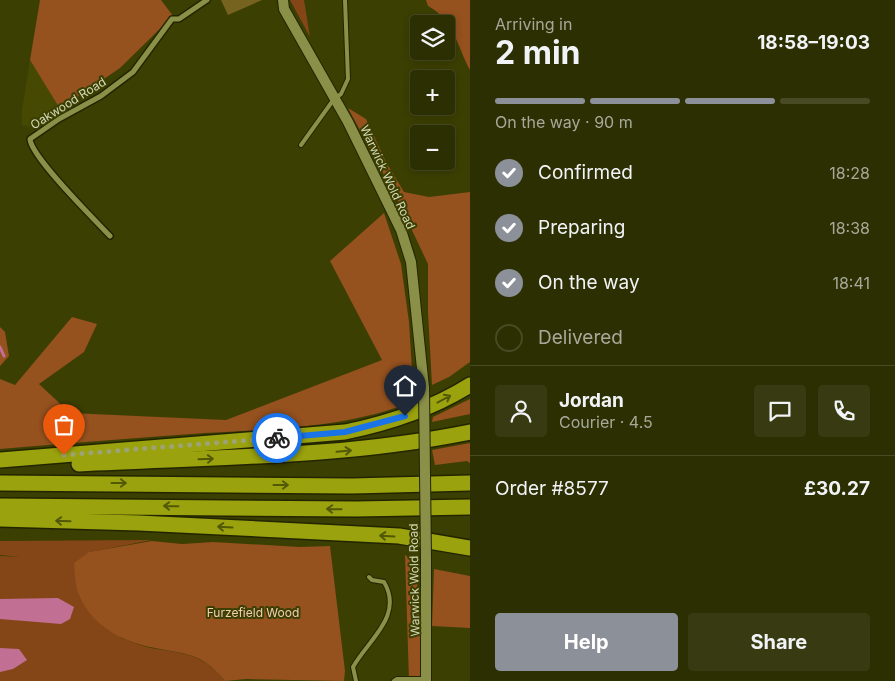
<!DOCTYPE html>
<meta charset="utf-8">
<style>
body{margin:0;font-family:Inter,sans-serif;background:#383b11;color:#f1f3f6;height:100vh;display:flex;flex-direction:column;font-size:19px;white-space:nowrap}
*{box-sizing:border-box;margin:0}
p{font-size:16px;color:#a6a999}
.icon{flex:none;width:28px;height:28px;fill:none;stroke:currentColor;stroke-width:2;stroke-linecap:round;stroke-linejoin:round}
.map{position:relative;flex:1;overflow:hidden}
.details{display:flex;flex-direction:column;background:#2c2f02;width:425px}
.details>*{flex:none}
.controls{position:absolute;left:410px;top:15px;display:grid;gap:10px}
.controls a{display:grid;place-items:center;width:45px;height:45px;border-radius:5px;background:#2c2f02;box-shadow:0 2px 8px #0003,0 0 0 1px #484a24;font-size:25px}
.pin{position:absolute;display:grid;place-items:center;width:42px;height:42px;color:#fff;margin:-51px -21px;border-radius:50% 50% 50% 0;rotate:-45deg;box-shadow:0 0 5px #0007}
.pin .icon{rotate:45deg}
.courier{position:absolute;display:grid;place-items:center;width:50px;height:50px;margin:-25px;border:4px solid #1a73e8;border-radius:50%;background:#fff;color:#222;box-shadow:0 1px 6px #0007}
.summary em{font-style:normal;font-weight:700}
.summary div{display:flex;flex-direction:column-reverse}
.summary{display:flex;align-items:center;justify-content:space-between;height:85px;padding:0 25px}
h1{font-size:32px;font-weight:700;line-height:38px}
.bar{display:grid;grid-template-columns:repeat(4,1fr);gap:8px 5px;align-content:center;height:60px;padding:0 25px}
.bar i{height:6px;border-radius:4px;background:#484a24}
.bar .on{background:#8c9099}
.bar p{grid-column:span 4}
.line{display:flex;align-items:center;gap:12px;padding:0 25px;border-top:1px solid #484a24}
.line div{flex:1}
.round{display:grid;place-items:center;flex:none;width:52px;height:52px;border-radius:5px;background:#383b11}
ol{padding:0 25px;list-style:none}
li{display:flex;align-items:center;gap:15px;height:55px}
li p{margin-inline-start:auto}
li .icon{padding:5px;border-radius:50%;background:#8c9099;color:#fff;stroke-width:4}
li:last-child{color:#a6a999}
li i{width:28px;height:28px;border:2px solid #484a24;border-radius:50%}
.button{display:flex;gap:10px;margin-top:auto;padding:10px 25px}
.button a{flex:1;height:58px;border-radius:5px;background:#8c9099;color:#fff;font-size:20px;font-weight:700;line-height:58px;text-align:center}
.button a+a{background:#383b11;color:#f1f3f6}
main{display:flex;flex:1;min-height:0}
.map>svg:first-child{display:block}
.built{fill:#454902}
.green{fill:#844616}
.forest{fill:#95511e}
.water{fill:#c16f92}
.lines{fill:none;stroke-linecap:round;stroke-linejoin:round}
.stream{stroke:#c16f92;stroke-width:3}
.building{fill:#75631f}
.lane-casing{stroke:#232500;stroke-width:6}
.street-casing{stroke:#232500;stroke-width:8}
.secondary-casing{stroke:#232500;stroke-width:12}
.highway-casing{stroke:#232500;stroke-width:18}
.lane{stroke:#8a9047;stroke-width:4}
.street{stroke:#8a9047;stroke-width:5}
.secondary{stroke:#8a9047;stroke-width:10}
.highway{stroke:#9aa20d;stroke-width:15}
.secondary-bridge-casing{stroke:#232500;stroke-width:12;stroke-linecap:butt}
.secondary-bridge{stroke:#8a9047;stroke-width:10}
.oneway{stroke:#535805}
.done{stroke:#9ea376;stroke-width:5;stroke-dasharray:0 9}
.route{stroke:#1a73e8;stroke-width:6}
.labels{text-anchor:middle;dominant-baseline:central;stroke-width:4;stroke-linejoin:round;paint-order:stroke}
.street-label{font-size:12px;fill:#d4d9b5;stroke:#3b3f02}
.park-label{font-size:12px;fill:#f6ceb5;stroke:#3b3f02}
</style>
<main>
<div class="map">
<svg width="470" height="681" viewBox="0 0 470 681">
<rect width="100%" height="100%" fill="#3b3f02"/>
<path class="built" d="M 30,60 L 60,109 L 31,127 L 22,125 L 22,110 Z"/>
<g class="green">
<path d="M 290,0 L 304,0 L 310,37 Z"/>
<path d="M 152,540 L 90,552 L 121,638 C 131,641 141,646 151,648 C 184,654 201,652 225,681 L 0,681 L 0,556 L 21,557 L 0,555 L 0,541 Z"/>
</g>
<g class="forest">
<path d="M 40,0 L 161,0 L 173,16 L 120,68 L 60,109 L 30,60 Z"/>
<path d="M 426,0 L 470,0 L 470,70 C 457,46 454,20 428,6 Z"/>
<path d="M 348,108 L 366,119 L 386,162 L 404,192 L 429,197 L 470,192 L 470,362 L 449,377 L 432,385 L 428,313 L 428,264 L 400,205 Z"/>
<path d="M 384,213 L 401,264 L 409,322 L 414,401 C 348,428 275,429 205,433 C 136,438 68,443 0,449 L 0,379 L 15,385 L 72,317 L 97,324 L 84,352 L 39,384 L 70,413 L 226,420 L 382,360 L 330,261 Z"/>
<path d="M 0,327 L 5,332 L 9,356 L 0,366 Z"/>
<path d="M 470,399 L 470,414 L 432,422 L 433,417 Z"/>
<path d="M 470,443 L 470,463 L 467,461 L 435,465 L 432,450 Z"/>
<path d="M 152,541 L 182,544 L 213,542 L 300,547 L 330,546 L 345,671 L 344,681 L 246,679 L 225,681 C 199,650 185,655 150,647 C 121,641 92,625 80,597 C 75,587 75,574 74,563 L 89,552 Z"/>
<path d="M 405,555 L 416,562 L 421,655 L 420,681 L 409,681 Z"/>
<path d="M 434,569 L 470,576 L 470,628 L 432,626 Z"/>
</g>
<g class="water">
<path d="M 58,598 L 74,607 L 70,619 L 61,624 L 0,619 L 0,599 Z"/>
<path d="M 0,648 L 19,649 L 27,660 L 13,669 L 0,672 Z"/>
</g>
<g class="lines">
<path class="stream" d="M 0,347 L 4,356"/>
</g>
<path class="building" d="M 221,0 L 262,0 L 228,15 Z"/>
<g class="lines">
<defs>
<g id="lane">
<path d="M 301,145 L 334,99 L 341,94 L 348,79 L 345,0"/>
<path d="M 356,681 L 353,667 C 368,640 404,616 384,582 L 372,580 L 369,577"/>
<path d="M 394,681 L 397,679 L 426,679"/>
</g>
<path id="street" d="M 110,236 C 95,220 31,157 30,139 L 59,119 L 101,96 L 133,72 L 172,19 L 179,19 L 207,0"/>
<g id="secondary">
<path d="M 283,0 L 284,9 L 348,122 L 401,230 L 411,262 L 424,388"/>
<path d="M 426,559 L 426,681"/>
</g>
<g id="highway">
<path d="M 0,460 L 345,432 C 389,423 432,409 470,385"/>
<path d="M 79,464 C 210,457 341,458 470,432"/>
<path d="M 0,483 L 352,486 L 470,483"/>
<path d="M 0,506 L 356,509 L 470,507"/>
<path d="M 0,519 L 139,523 L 399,536 L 470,548"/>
</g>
</defs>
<use href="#lane" class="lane-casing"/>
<use href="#street" class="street-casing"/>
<use href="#secondary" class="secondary-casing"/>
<use href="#highway" class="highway-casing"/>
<use href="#lane" class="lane"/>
<use href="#street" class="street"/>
<use href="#secondary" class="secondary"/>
<use href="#highway" class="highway"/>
<defs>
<path id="secondary-bridge" d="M 424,388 L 426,559"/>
</defs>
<use href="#secondary-bridge" class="secondary-bridge-casing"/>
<use href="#secondary-bridge" class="secondary-bridge"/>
</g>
<defs><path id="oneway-shaft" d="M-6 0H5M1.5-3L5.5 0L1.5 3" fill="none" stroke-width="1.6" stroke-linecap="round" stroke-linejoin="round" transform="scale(1.25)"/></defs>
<g class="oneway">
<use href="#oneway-shaft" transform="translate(444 399) rotate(-28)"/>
<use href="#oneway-shaft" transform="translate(344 451) rotate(-5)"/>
<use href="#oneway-shaft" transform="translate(206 459) rotate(-2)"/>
<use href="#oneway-shaft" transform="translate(119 483)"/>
<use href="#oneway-shaft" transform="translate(281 485)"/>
<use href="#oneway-shaft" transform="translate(171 506) rotate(-179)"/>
<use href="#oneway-shaft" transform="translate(334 509) rotate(-179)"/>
<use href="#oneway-shaft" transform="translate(63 521) rotate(-178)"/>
<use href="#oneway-shaft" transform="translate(225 527) rotate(-177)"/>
<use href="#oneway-shaft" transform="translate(387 536) rotate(-177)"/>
</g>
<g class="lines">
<path class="done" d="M 64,455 L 277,438"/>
<path class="route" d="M 277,438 L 345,432 L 405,416"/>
</g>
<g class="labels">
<g class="street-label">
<text transform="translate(68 103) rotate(-32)">Oakwood Road</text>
<text transform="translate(388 177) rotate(65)">Warwick Wold Road</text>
<text transform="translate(414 580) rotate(-91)">Warwick Wold Road</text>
</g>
<g class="park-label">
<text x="253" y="612">Furzefield Wood</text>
</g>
</g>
</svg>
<div class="controls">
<a><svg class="icon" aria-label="layers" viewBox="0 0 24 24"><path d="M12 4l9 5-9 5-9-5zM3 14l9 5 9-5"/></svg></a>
<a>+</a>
<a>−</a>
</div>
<div class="pin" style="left:64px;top:455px;background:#ea580c"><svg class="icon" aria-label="bag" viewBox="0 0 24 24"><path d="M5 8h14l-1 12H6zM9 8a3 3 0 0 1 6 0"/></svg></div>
<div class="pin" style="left:405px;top:416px;background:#1f2937"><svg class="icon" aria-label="home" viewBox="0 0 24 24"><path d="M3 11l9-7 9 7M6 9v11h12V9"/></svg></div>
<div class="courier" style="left:277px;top:438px"><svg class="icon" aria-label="bike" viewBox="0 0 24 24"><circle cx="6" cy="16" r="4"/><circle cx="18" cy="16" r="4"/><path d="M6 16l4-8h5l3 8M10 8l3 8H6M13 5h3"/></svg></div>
</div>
<section class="details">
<div class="summary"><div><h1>2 min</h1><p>Arriving in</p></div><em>18:58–19:03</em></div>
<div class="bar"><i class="on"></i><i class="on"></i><i class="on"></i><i></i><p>On the way · 90 m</p></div>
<ol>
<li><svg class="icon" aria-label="check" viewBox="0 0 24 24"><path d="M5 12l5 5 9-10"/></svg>Confirmed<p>18:28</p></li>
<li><svg class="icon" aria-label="check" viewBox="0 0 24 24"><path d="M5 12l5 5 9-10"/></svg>Preparing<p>18:38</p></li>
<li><svg class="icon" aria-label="check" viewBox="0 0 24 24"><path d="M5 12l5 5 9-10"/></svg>On the way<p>18:41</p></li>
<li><i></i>Delivered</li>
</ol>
<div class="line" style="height:90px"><a class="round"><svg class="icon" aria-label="person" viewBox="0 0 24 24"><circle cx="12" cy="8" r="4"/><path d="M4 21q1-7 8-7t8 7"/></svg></a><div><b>Jordan</b><p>Courier · 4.5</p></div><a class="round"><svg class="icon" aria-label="chat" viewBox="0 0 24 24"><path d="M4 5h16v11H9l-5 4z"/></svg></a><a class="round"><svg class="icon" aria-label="phone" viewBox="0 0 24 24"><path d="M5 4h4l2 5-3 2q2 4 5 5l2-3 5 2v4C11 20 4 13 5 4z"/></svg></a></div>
<div class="line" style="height:65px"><div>Order #8577</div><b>£30.27</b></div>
<div class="button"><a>Help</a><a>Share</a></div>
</section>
</main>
